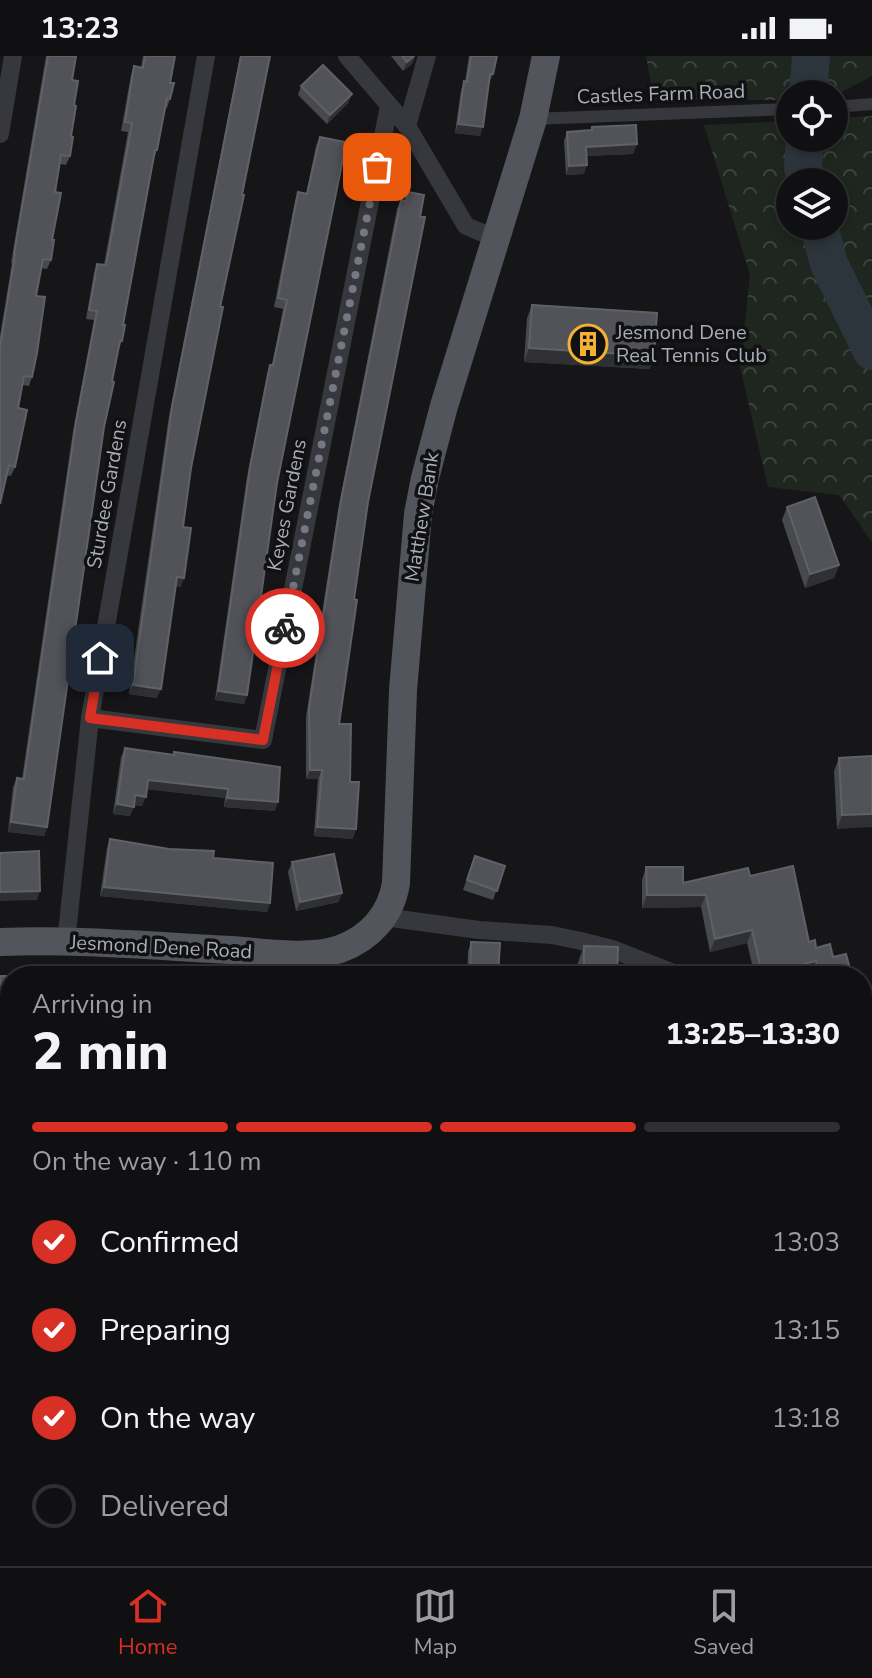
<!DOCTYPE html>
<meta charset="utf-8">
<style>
body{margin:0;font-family:"Nunito Sans",sans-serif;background:#1e1e20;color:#f1f3f6;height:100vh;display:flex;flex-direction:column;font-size:30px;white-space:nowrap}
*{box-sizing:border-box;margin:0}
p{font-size:26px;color:#9c9d9f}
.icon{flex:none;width:44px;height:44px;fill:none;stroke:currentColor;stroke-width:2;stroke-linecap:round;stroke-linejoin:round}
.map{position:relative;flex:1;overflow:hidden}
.side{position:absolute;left:0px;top:910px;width:872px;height:600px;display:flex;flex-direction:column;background:#101012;border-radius:32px 32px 0 0;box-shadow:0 4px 12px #0003,0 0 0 2px #303032}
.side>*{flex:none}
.fabs{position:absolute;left:776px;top:24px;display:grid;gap:16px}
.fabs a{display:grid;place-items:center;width:72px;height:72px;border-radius:50%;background:#101012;box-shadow:0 4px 12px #0003,0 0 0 2px #303032;font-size:40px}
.pin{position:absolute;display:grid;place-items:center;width:68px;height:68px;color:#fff;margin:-34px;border-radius:16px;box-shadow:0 4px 12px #0006}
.courier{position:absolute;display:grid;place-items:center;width:80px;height:80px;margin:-40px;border:6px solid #d93025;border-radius:50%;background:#fff;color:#222;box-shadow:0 2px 10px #0007}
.overview em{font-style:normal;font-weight:800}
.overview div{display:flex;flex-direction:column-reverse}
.overview{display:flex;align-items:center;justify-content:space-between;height:136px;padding:0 32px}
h1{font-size:52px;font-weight:800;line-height:60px}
.bar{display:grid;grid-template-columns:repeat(4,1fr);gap:12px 8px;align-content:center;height:96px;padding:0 32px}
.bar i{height:10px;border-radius:6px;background:#303032}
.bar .current{background:#d93025}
.bar p{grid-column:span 4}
ol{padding:0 32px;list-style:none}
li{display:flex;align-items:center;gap:24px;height:88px}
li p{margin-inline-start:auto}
li .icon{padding:8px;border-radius:50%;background:#d93025;color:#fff;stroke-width:4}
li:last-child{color:#9c9d9f}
li i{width:44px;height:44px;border:4px solid #303032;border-radius:50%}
.status{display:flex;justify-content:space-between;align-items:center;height:56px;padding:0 40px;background:#101012;direction:ltr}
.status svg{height:22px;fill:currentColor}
.menu{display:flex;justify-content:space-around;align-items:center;height:112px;border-top:2px solid #303032;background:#101012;font-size:22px;color:#9c9d9f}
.menu a{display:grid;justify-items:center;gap:4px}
.menu .current{color:#d93025}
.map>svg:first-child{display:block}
.forest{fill:url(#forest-crowns);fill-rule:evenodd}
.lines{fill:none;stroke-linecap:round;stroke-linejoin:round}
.river{stroke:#2c353c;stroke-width:38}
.pedestrian{stroke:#37383d;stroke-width:12}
.minor{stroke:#37383d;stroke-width:18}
.primary{stroke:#53555c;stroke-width:28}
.wall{fill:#47494d}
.shaded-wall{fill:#2f3033}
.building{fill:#525359;stroke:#5f6168;stroke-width:2}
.done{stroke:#757880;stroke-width:8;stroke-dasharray:0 14.4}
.route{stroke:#d93025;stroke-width:10}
.labels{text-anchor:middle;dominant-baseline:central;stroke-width:7;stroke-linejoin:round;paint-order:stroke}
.street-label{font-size:20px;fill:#a8adb8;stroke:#111113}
.poi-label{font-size:20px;fill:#a8adb8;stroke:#111113;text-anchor:start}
</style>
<div class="status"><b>13:23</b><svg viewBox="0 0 49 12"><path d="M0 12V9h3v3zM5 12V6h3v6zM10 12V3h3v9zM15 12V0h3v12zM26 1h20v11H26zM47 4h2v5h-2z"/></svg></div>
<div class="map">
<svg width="872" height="1510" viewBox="0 0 872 1510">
<defs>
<pattern id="forest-crowns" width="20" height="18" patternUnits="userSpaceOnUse" patternTransform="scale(2)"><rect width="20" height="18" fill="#1e261f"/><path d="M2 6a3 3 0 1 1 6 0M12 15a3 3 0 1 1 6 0" fill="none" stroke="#3c433d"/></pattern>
</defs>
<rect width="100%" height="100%" fill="#161618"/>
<g class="forest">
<path d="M 646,0 L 872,0 L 872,20 L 834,40 L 834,38 L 790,38 L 790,44 L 654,44 Z"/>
<path d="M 872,60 L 872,486 L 839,439 L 768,431 L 740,311 L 750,219 L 704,69 L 790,65 L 790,82 L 834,82 L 834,62 ZM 834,126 L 834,170 L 790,170 L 790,126 Z"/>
<path d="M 862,992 L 872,994 L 872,1172 L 862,1171 Z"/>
</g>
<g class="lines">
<g class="river">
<path d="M 808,38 L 811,0"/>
<path d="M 805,82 L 803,111 L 807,126"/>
<path d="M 819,170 L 829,208 L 872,295"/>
</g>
<g class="pedestrian">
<path d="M 834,51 L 872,48"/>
<path d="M 533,63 L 790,53"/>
</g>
<g class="minor">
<path d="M 347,0 L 407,70 L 466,170 L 495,182"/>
<path d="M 407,70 L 427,0"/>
<path d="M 0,78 L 13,0"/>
<path d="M 90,662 L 263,684 L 389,50"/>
<path d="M 384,861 L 479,874 L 552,879 L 581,885 L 612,893 L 681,920"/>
<path d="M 66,886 L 90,662 L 206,0"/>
<path d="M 862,980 L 872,982"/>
<path d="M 0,1086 L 10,1087"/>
<path d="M 0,1287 L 10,1288"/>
<path d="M 862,1393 L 872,1397"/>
<path d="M 615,1500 L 615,1510"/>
</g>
<path class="primary" d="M 0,886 C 77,883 154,890 231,894 C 264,896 309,904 340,893 C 370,882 391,859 396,827 L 403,634 L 418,458 L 425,422 L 444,350 L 533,63 L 546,0"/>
</g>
<g class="wall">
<path d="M 46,0 L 76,0 L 72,24 L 74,49 L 70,100 L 66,109 L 60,108 L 55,136 L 51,204 L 47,213 L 41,212 L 36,240 L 32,321 L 29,330 L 22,329 L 18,352 L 15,411 L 11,420 L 6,419 L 0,448 L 0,280 L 12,207 L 11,207 Z"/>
<path d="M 143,0 L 175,0 L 170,27 L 170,43 L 167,52 L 165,52 L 157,94 L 154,103 L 123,269 L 122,285 L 118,294 L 104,371 L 47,771 L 44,780 L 8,776 L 13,731 L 17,722 L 22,723 L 73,375 L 94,264 L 86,263 L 94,217 L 97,208 L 104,209 L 128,76 L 121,75 L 131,19 L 134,10 L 141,11 Z"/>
<path d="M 240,0 L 270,0 L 242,139 L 191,412 L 183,471 L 181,531 L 176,530 L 157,642 L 129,638 L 169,360 Z"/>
<path d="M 391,0 L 415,0 L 412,8 L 403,15 Z"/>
<path d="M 469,0 L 497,0 L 493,18 L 489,27 L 480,80 L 455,77 L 461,34 L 465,25 Z"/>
<path d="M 301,30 L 352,38 L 348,47 L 327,68 L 298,39 Z"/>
<path d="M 592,71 L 637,88 L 633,98 L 587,100 L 584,118 L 566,119 L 564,85 L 567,76 L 591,74 Z"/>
<path d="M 320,81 L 277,427 L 247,639 L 244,648 L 215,644 L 247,421 L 267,318 L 270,309 L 272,309 L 283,253 L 274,251 L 295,145 L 298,136 L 306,138 L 316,90 Z"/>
<path d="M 408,136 L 368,446 L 354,543 L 339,668 L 350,726 L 353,783 L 314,780 L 318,723 L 306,723 L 306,661 L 338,454 L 397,153 L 401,144 L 405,145 Z"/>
<path d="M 532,249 L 650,313 L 524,306 L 527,262 Z"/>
<path d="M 787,451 L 839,509 L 834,522 L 805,532 L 782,464 Z"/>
<path d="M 125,692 L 275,755 L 224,751 L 225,742 L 147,733 L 142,750 L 134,749 L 130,760 L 113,758 L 121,701 Z"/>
<path d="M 872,700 L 837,773 L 834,715 L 839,702 Z"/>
<path d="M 110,783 L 213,802 L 270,847 L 267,856 L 100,840 L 107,792 Z"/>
<path d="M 475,800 L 505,810 L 493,844 L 463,834 Z"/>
<path d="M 292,806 L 339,846 L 296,855 L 288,816 Z"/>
<path d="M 646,811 L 683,827 L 750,820 L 809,886 L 816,892 L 833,901 L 852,920 L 812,920 L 812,918 L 803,920 L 755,920 L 747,887 L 710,896 L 701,851 L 642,852 L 642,824 Z"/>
<path d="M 471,886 L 498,920 L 467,920 L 468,895 Z"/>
<path d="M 584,890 L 617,920 L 576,920 L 576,912 Z"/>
<path d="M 862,1316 L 872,1320 L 872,1366 L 862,1362 Z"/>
<path d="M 862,1423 L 864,1427 L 872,1430 L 872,1477 L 862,1473 Z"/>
<path d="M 534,1500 L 578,1500 L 579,1510 L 534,1510 Z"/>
<rect x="655" y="1500" width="38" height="10"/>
</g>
<g class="shaded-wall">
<path d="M 414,0 L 415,0 L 412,8 L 403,15 L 407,6 Z"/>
<path d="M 352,38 L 348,47 L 327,68 L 330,59 Z"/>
<path d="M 458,68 L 483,71 L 480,80 L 455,77 Z"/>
<path d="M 637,88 L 633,98 L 583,100 L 586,91 Z"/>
<path d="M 587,109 L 584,118 L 566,119 L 569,110 Z"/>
<path d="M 529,292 L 654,300 L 650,313 L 524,306 Z"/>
<path d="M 839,509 L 834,522 L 805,532 L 810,518 Z"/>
<path d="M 177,521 L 184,522 L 181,531 L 174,530 Z"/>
<path d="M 133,629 L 161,633 L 157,642 L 129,638 Z"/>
<path d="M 218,635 L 247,639 L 244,648 L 215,644 Z"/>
<path d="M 310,714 L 322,714 L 318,723 L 306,723 Z"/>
<path d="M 148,724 L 228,733 L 225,742 L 145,733 Z"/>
<path d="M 135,739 L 146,741 L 142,750 L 132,748 Z"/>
<path d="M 227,742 L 278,746 L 275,755 L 224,751 Z"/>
<path d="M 117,748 L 134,751 L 130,760 L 113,758 Z"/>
<path d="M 872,758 L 872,771 L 837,773 L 842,759 Z"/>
<path d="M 11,766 L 47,771 L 44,780 L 8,776 Z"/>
<path d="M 317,771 L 356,773 L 353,783 L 314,780 Z"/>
<path d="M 104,831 L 270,847 L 267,856 L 100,840 Z"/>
<path d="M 40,835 L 37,844 L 0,845 L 0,836 Z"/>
<path d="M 342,837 L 339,846 L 296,855 L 300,846 Z"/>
<path d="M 647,839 L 706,839 L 701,851 L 642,852 Z"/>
<path d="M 752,874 L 747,887 L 710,896 L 715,883 Z"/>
<path d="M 816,905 L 812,918 L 803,920 L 762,920 L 762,918 Z"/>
<path d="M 9,948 L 10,948 L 10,957 L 7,957 L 5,961 L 0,961 L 0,952 Z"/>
<path d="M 0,1045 L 10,1046 L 10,1055 L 0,1054 Z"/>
<path d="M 0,1142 L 10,1143 L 10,1152 L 0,1152 Z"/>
<path d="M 0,1240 L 10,1241 L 10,1251 L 0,1250 Z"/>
<path d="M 0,1360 L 10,1361 L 10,1372 L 0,1371 Z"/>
<path d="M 0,1500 L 43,1501 L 117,1509 L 116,1510 L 0,1510 Z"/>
</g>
<g class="building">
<path d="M 48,0 L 76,0 L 72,24 L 78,25 L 74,49 L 76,50 L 71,80 L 73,81 L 70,100 L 61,99 L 55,136 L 61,137 L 52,184 L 54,184 L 51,204 L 43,203 L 36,240 L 45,241 L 37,297 L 32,321 L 24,320 L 18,352 L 27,354 L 15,411 L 9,409 L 0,448 L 0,291 L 15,198 L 14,198 Z"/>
<path d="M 145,0 L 175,0 L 170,27 L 174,27 L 170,43 L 167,42 L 157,94 L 155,94 L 123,269 L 125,269 L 122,285 L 120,285 L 112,325 L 114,326 L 104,371 L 47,771 L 11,766 L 17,722 L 24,723 L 76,366 L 97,255 L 89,254 L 94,227 L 97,208 L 106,209 L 132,67 L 125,66 L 134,10 L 143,12 Z"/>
<path d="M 241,0 L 270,0 L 242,139 L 244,139 L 220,251 L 223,251 L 191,412 L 183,471 L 191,472 L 184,522 L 177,521 L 161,633 L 133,629 L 172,351 Z"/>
<path d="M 402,0 L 414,0 L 407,6 Z"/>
<path d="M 471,0 L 497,0 L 493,18 L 490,18 L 483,71 L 458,68 L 464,25 L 467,26 Z"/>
<path d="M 323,9 L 352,38 L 330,59 L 301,30 Z"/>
<path d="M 636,69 L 637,88 L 586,91 L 587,109 L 569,110 L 567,76 L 592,74 L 592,71 Z"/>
<path d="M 320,81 L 345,86 L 345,93 L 277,427 L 247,639 L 218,635 L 250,411 L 270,309 L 273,309 L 287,244 L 278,242 L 298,136 L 307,138 Z"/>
<path d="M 408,136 L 424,139 L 420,161 L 425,161 L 368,446 L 354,543 L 357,544 L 339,668 L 351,668 L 350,726 L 359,726 L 356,773 L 317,771 L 322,714 L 310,714 L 309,652 L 341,444 L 401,144 L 406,145 Z"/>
<path d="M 532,249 L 657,257 L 654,300 L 529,292 Z"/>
<path d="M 815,441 L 839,509 L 810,518 L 787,451 Z"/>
<path d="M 125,692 L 174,699 L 174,696 L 280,711 L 278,746 L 227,742 L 228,733 L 148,724 L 146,741 L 135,739 L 134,751 L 117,748 Z"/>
<path d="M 872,700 L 872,758 L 842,759 L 839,702 Z"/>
<path d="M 110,783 L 169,793 L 214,795 L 213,802 L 273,807 L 270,847 L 104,831 Z"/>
<path d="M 39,795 L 40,835 L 0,836 L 0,797 Z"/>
<path d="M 334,798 L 342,837 L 300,846 L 292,806 Z"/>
<path d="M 475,800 L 505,810 L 497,835 L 467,824 Z"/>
<path d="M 793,810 L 809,886 L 815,884 L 816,892 L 830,888 L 833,901 L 846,898 L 852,920 L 820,920 L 816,905 L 762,918 L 752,874 L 715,883 L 706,839 L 647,839 L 646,811 L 683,811 L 683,827 L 748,812 L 750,820 Z"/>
<path d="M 471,886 L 500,887 L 498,920 L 470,920 Z"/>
<path d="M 584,890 L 618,891 L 617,920 L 584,920 Z"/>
<path d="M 66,919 L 99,920 L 16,920 Z"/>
<path d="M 0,920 L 10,920 L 10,948 L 9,948 L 9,952 L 0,952 Z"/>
<path d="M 0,1018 L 10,1018 L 10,1046 L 0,1045 Z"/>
<path d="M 0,1111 L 10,1112 L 10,1143 L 0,1142 Z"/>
<path d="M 0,1209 L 10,1210 L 10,1241 L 0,1240 Z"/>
<path d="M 862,1316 L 872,1320 L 872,1354 L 862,1350 Z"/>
<path d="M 0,1325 L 10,1326 L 10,1361 L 0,1360 Z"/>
<path d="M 862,1423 L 865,1424 L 864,1427 L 872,1430 L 872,1466 L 862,1461 Z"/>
<path d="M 0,1466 L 10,1467 L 10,1500 L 381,1500 L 381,1503 L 464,1510 L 465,1504 L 497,1507 L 497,1510 L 117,1510 L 117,1509 L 43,1501 L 42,1504 L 0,1500 Z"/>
<path d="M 540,1500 L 578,1500 L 579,1510 L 541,1510 Z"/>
<rect x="660" y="1500" width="33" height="10"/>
</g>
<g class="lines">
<path class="done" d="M 285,572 L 377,111"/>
<path class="route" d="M 100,602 L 90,662 L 263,684 L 285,572"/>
</g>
<defs>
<symbol id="building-ring" viewBox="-11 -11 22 22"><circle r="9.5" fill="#111113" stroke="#f2b134" stroke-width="1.5"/><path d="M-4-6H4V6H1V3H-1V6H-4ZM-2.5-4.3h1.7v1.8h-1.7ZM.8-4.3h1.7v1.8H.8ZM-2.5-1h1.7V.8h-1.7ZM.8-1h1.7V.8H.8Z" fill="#f2b134"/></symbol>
</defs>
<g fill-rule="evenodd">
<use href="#building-ring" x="566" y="266" width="44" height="44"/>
</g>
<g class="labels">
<g class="street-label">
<text transform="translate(661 38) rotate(-2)">Castles Farm Road</text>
<text transform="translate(107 438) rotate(-80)">Sturdee Gardens</text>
<text transform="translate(287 449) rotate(-79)">Keyes Gardens</text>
<text transform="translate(422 461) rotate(-81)">Matthew Bank</text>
<text transform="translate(161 891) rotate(3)">Jesmond Dene Road</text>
</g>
<g class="poi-label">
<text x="616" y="276">Jesmond Dene<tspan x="616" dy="23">Real Tennis Club</tspan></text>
</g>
</g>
</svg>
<div class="fabs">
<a><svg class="icon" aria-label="locate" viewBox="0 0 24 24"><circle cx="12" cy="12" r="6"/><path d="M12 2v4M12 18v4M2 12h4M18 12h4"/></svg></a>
<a><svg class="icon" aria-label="layers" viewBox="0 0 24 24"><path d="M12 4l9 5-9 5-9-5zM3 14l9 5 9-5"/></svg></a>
</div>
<div class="pin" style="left:377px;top:111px;background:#ea580c"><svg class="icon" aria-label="bag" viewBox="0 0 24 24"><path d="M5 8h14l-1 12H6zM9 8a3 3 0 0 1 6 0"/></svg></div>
<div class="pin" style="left:100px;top:602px;background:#1f2937"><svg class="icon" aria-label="home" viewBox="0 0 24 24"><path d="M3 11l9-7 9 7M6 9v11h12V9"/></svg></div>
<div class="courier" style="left:285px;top:572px"><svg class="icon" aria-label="bike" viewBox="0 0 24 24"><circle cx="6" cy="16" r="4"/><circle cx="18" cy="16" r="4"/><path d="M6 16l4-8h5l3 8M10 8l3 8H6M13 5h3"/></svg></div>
<section class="side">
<div class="overview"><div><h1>2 min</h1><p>Arriving in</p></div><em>13:25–13:30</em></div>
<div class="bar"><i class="current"></i><i class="current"></i><i class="current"></i><i></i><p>On the way · 110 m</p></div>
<ol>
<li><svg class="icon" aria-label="check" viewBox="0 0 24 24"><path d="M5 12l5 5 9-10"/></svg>Confirmed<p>13:03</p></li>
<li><svg class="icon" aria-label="check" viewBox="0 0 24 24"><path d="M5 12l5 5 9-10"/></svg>Preparing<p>13:15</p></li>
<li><svg class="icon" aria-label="check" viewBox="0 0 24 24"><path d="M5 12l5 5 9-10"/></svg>On the way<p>13:18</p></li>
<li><i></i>Delivered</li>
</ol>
</section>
</div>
<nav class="menu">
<a class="current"><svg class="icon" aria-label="home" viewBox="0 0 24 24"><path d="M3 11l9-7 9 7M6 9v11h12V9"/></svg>Home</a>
<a><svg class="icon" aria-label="map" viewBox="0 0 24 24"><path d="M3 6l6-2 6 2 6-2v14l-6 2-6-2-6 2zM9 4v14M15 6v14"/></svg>Map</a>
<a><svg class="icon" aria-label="saved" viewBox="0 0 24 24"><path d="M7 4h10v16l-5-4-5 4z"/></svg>Saved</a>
</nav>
